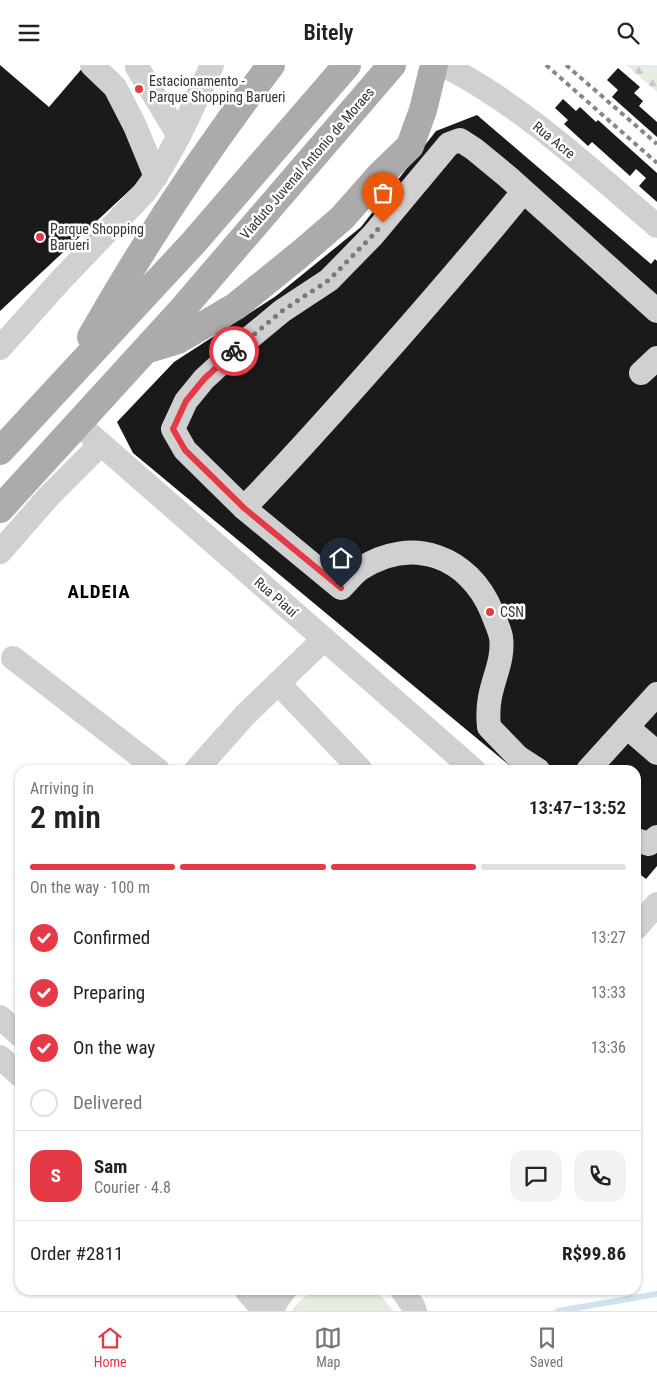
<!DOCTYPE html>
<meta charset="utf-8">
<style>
body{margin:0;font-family:"Roboto Condensed",sans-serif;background:#f2f2f2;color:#222;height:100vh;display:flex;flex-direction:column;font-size:19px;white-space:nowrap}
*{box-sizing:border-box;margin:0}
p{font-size:16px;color:#767676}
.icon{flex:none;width:28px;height:28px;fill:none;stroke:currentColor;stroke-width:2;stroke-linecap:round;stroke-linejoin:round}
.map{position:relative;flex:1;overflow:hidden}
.sheet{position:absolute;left:15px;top:700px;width:626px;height:530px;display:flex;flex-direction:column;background:#fff;border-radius:15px;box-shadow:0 1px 4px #0004}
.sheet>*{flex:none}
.pin{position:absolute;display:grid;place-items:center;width:42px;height:42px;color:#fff;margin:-51px -21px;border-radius:50% 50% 50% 0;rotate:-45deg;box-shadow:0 0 5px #0007}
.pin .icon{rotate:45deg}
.courier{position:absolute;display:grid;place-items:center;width:50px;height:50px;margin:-25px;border:4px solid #e63946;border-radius:50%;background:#fff;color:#222;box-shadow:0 1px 6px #0007}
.head em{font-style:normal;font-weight:600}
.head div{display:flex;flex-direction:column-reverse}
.head{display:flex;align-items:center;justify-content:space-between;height:85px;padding:0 15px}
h1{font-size:32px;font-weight:600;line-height:38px}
.bar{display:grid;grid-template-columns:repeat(4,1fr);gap:8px 5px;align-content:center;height:60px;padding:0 15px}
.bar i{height:6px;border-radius:4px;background:#e0e0e0}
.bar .current{background:#e63946}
.bar p{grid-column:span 4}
.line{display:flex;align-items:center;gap:12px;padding:0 15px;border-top:1px solid #e0e0e0}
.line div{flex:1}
.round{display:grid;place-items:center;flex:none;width:52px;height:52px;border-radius:15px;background:#f2f2f2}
ol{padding:0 15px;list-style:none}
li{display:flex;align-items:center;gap:15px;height:55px}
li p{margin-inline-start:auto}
li .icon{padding:5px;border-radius:50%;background:#e63946;color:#fff;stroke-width:4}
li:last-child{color:#767676}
li i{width:28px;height:28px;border:2px solid #e0e0e0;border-radius:50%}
header{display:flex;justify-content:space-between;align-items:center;height:65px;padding:0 15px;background:#fff;font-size:22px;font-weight:600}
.tab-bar{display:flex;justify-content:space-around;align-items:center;height:70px;border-top:1px solid #e0e0e0;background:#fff;font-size:14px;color:#767676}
.tab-bar a{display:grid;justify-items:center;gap:2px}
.tab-bar .current{color:#e63946}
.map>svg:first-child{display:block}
.green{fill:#e6ecdf}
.forest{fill:url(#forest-firs)}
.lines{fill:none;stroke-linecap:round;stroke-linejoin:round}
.stream{stroke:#cfe2ee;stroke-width:6}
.building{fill:#1a1a1a}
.minor{stroke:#d0d0d0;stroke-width:24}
.major{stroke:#ababab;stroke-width:28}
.rail{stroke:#888;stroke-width:4;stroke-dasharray:5 4;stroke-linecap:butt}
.done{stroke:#7a7a7a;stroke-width:5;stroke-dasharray:0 9}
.route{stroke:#e63946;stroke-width:6}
.poi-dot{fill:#e63946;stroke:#fff;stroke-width:2}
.labels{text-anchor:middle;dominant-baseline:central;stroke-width:5;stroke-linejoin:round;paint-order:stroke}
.poi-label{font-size:14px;fill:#333;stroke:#fff;text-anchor:start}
.street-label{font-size:14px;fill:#333;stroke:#fff}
.district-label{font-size:19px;font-weight:bold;letter-spacing:1px;fill:#000;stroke:#fff}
</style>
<header><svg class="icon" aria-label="menu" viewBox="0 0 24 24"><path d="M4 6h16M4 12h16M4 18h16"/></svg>Bitely<svg class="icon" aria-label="search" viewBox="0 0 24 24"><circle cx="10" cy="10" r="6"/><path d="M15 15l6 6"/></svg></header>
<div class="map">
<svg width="657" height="1246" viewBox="0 0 657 1246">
<defs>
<pattern id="forest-firs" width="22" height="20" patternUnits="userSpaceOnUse" patternTransform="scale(1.25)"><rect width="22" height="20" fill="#e6ecdf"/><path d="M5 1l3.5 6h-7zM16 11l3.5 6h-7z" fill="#c6cbc0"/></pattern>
</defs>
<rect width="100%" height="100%" fill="#fff"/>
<path class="green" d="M 316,1225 L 370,1225 L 382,1232 L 393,1246 L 292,1246 C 297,1237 306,1230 316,1225 Z"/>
<path class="forest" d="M 626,0 L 657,0 L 657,27 Z"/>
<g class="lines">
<path class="stream" d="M 558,1246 L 657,1229"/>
</g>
<g class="building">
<path d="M 0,0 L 49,42 L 85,0 L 158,99 L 0,246 Z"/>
<path d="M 618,3 L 640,22 L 634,28 L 643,36 L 639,41 L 657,57 L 657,72 L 612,32 L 618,25 L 607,15 Z"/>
<path d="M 563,34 L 576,46 L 580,42 L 596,57 L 598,55 L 657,108 L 657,137 L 639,121 L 646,113 L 636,104 L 630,111 L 592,77 L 588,81 L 564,59 L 568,55 L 555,43 Z"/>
<path d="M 477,50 L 651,199 L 655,194 L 657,196 L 657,801 L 646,814 L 636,806 L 636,705 L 515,705 L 133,388 L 117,357 L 174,297 L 276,231 L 361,162 L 436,66 Z"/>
</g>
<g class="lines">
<g class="minor">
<path d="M 92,0 L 115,22 L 135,61 L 156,112"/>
<path d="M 443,0 C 521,39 591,105 657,161"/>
<path d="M 137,2 L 179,71"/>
<path d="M 0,283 L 60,216 L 144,128 C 173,89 192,44 212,0"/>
<path d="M 641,308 L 657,293"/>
<path d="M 78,359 L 474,705"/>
<path d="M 244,443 C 300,386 352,326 405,266 C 445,220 485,174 523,127"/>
<path d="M 0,487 L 49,431 L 101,379"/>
<path d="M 13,593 L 158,705"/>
<path d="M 278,618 L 361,705"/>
<path d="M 627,662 L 657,688"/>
<path d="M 196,705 L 245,650 L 324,574"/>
<path d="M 538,705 L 518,692 L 489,662 C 488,652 488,642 490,632 C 494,611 504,594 501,572 C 499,563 495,555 492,547 C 469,491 412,470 360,504 C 353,509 347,517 341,523 L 244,443 L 185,385 L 173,364 L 186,336 L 204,314 L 241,280 L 282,246 L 329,215 L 373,170 L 449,79 L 460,75 L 474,84 L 508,112 L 657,246"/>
<path d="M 588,705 L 657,629"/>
<path d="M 636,775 L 649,779 L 657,772"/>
<path d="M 636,863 L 657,839"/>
<path d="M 0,952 L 20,970"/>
<path d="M 0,992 L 20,1010"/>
<path d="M 246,1225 L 264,1246"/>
<path d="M 402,1225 L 413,1241 L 415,1246"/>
<path d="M 271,1246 L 279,1232 L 285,1225"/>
</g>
<g class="major">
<path d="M 91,272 C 145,177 205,86 271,0"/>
<path d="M 148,284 L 178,275 L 236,241 L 299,190 L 342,153 L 380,110 L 410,81 L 423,45 L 434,0"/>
<path d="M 0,386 L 194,177 L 347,0"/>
<path d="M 0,444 L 179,248 L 392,0"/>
</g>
<g class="rail">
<path d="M 546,0 L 657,98"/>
<path d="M 566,0 L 657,79"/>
</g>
</g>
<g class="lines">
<path class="done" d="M 234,286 L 282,246 L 329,215 L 373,170 L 383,158"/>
<path class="route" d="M 234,286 L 204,314 L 186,336 L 173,364 L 185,385 L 244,443 L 341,523"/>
</g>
<g class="poi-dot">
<circle cx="139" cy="24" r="5"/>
<circle cx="40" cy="172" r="5"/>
<circle cx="490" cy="547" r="5"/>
</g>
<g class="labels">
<g class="poi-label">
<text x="149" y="16">Estacionamento -<tspan x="149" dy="16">Parque Shopping Barueri</tspan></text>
<text x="50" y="164">Parque Shopping<tspan x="50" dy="16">Barueri</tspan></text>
<text x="500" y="547">CSN</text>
</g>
<g class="street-label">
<text transform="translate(554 75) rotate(39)">Rua Acre</text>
<text transform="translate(307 98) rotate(-49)">Viaduto Juvenal Antonio de Moraes</text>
<text transform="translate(276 532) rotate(41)">Rua Piauí</text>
</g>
<g class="district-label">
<text x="99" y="526">ALDEIA</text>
</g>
</g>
</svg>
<div class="pin" style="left:383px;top:158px;background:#ea580c"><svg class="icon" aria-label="bag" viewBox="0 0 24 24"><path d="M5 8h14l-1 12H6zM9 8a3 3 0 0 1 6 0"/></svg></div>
<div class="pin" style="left:341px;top:523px;background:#1f2937"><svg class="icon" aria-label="home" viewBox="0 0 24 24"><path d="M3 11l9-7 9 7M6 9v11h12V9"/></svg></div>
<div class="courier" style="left:234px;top:286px"><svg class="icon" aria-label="bike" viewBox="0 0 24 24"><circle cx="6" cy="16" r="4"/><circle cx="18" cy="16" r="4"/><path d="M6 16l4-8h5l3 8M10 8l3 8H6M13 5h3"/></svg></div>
<section class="sheet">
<div class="head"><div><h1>2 min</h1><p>Arriving in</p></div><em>13:47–13:52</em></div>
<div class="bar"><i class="current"></i><i class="current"></i><i class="current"></i><i></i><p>On the way · 100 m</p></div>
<ol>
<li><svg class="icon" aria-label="check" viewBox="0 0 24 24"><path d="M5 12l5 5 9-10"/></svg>Confirmed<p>13:27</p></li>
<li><svg class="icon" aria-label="check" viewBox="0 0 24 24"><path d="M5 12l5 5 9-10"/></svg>Preparing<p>13:33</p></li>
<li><svg class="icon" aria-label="check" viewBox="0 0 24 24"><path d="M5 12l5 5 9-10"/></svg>On the way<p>13:36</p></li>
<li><i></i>Delivered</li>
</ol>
<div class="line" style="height:90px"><b class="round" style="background:#e63946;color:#fff">S</b><div><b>Sam</b><p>Courier · 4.8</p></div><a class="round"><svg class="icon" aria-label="chat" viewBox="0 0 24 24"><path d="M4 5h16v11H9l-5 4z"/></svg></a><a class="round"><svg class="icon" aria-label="phone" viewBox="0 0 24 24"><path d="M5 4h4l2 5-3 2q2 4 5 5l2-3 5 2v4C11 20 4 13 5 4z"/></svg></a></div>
<div class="line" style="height:65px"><div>Order #2811</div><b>R$99.86</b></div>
</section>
</div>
<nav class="tab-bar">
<a class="current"><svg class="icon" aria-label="home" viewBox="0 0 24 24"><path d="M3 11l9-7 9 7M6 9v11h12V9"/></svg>Home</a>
<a><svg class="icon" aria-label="map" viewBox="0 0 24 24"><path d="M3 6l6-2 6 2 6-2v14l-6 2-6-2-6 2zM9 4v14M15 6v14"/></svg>Map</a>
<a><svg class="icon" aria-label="saved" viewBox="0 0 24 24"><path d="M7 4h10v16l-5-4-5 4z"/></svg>Saved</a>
</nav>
